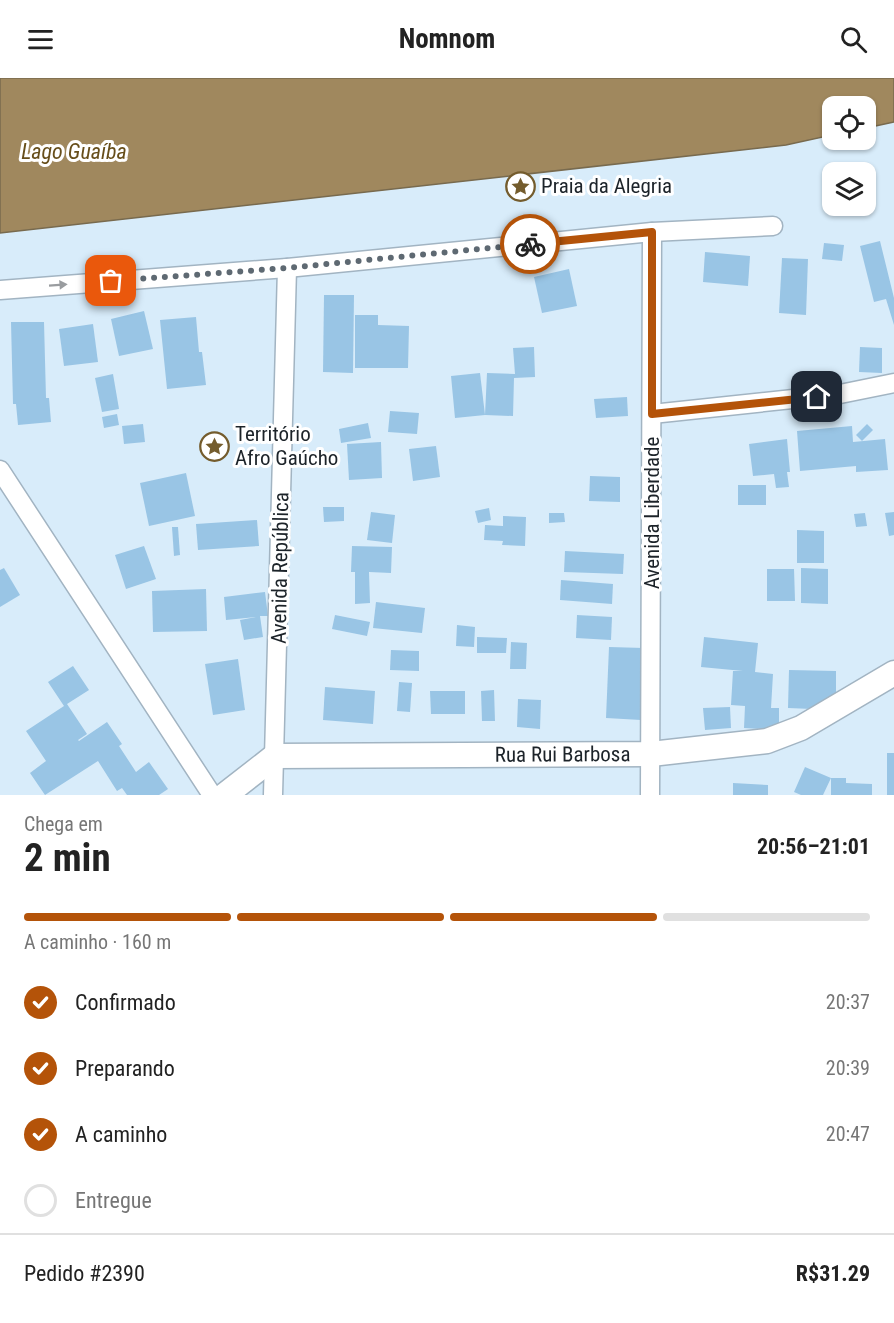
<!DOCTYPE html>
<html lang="pt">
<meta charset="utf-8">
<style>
body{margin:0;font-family:"Roboto Condensed",sans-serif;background:#f2f2f2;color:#222;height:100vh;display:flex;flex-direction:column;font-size:22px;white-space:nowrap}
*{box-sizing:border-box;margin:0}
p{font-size:20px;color:#767676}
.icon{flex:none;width:33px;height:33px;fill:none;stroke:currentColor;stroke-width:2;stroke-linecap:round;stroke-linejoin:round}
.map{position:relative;height:717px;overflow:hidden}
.details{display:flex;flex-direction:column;background:#fff;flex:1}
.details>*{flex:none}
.buttons{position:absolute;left:822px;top:18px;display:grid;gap:12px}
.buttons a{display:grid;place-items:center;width:54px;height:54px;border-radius:12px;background:#fff;box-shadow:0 2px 4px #0004;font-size:30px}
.pin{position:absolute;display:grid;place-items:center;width:51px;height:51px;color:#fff;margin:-26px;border-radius:12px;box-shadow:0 3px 9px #0006}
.courier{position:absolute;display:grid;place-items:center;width:60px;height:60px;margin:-30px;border:4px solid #b45309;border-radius:50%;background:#fff;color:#222;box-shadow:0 2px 8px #0007}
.head em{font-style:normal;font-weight:700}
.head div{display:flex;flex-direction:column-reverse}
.head{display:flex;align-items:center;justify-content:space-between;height:102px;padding:0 24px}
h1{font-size:39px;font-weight:700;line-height:45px}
.bar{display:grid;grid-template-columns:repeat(4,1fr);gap:9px 6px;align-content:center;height:72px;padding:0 24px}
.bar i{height:8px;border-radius:4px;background:#e0e0e0}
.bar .selected{background:#b45309}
.bar p{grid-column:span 4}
.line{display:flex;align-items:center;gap:15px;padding:0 24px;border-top:2px solid #e0e0e0}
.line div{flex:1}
ol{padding:0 24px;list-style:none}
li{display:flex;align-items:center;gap:18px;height:66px}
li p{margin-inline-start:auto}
li .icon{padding:6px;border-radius:50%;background:#b45309;color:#fff;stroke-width:4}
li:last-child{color:#767676}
li i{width:33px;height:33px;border:3px solid #e0e0e0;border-radius:50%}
header{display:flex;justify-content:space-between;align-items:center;height:78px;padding:0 24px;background:#fff;font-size:27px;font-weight:700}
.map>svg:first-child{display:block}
.water{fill:#a0885e;stroke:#786a4e;stroke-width:1.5}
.building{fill:#99c5e5}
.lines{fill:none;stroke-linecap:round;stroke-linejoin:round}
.minor-casing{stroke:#a2b4c2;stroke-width:21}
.tertiary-casing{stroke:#a2b4c2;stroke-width:27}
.minor{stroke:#fff;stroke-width:18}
.tertiary{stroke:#fff;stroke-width:24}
.oneway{fill:#999c9f}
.done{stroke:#5e6972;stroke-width:6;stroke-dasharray:0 10.8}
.route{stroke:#b45309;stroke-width:8}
.labels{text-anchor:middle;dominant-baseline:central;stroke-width:6;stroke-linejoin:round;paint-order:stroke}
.poi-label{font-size:21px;fill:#1c2329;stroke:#fff;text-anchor:start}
.street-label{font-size:21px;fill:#1c2329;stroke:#fff}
.water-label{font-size:22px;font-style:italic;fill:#674e1a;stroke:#fff}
</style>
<header><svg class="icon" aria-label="menu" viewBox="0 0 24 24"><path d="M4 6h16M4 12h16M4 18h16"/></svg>Nomnom<svg class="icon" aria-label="search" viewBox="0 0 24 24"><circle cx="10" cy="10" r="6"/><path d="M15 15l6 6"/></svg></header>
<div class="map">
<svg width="894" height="717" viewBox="0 0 894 717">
<rect width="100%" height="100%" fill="#d8ecfa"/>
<path class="water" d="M 0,0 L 894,0 L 894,44 L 866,50 L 866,28 L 832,28 L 832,57 L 786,67 L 0,155 Z"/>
<g class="building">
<path d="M 880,163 L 894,220 L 894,247 L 886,221 L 874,224 L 860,168 Z"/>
<path d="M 824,165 L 844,167 L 842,183 L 822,181 Z"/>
<path d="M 705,174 L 750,178 L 748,208 L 703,204 Z"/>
<path d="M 782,180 L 808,181 L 806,237 L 779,235 Z"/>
<path d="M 569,191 L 577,228 L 542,235 L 534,199 Z"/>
<path d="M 324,217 L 354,217 L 353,295 L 323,294 Z"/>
<path d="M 144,233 L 153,271 L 119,278 L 111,241 Z"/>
<path d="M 355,237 L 378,237 L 378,247 L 409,248 L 408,290 L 355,290 Z"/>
<path d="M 196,239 L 199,274 L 202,274 L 206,307 L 167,311 L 160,242 Z"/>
<path d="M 11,244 L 44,244 L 46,320 L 49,320 L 51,344 L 18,347 L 16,326 L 13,326 Z"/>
<path d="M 93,246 L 98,284 L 64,288 L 59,251 Z"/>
<path d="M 534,269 L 535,299 L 514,300 L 513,338 L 485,337 L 487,295 L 515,296 L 513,270 Z"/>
<path d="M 860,269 L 882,270 L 882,295 L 859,294 Z"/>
<path d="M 480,295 L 485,337 L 455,340 L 451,298 Z"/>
<path d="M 113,296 L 119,331 L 102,334 L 95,300 Z"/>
<path d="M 627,319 L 628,338 L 596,340 L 594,321 Z"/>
<path d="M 390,333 L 419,335 L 417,356 L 388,354 Z"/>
<path d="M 117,336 L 119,347 L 104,350 L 102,339 Z"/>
<path d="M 368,345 L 371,360 L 341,365 L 339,351 Z"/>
<path d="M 143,346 L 145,364 L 124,366 L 122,348 Z"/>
<path d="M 867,346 L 873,352 L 862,363 L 856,357 Z"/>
<path d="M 852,348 L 853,364 L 885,361 L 888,392 L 856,394 L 856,388 L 800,393 L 797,353 Z"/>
<path d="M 787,361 L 790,394 L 787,394 L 789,409 L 776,410 L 774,396 L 753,398 L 749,366 Z"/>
<path d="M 381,364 L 382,400 L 349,402 L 347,366 Z"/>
<path d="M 436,368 L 440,399 L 413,403 L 409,371 Z"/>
<path d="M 186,395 L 195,438 L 149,448 L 140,405 Z"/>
<path d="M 590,398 L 620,399 L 620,424 L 589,423 Z"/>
<rect x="738" y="407" width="28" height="20"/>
<path d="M 323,429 L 344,429 L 344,443 L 324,444 Z"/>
<path d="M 489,430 L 491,442 L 478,445 L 475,433 Z"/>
<path d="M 371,434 L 395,437 L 392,465 L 367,462 Z"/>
<path d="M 894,434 L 894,457 L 889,458 L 885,435 Z"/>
<path d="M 549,435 L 564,435 L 565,444 L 549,445 Z"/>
<path d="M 865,435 L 867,448 L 856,449 L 854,436 Z"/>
<path d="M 503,438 L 526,439 L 525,468 L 502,467 L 503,463 L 484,462 L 485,447 L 503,448 Z"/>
<path d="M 257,442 L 259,468 L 198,472 L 196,446 Z"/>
<path d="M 172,449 L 178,449 L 180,477 L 174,478 Z"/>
<path d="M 797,452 L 824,453 L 824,485 L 797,485 Z"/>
<path d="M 144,468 L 156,501 L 126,511 L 115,477 Z"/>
<path d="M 352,468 L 392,469 L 391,495 L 369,494 L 370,525 L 355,526 L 355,494 L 351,494 Z"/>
<path d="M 565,473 L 624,476 L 623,496 L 564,494 Z"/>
<path d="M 4,490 L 20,517 L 0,529 L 0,492 Z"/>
<path d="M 801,490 L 828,491 L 828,526 L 801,525 Z"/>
<path d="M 767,491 L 794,491 L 795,523 L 767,523 Z"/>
<path d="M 561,502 L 613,506 L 612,526 L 560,522 Z"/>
<path d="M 206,511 L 207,553 L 153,554 L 152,513 Z"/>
<path d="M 265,514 L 268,538 L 260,538 L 263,559 L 244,562 L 240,542 L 256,539 L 226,542 L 224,519 Z"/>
<path d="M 376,524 L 425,530 L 422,555 L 373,550 Z"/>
<path d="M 335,537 L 370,544 L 367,558 L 332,551 Z"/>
<path d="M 577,537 L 612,539 L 611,562 L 576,560 Z"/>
<path d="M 457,547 L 475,549 L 474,569 L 456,568 Z"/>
<path d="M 477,559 L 507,560 L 506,575 L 477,575 Z"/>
<path d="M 704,559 L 758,565 L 755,594 L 773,596 L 771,630 L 779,630 L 779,652 L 744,650 L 745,628 L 731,627 L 733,593 L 743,593 L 701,589 Z"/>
<path d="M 511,564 L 527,565 L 526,591 L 510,591 Z"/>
<path d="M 609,569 L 644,570 L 641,642 L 606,640 Z"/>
<path d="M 391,572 L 419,573 L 419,593 L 390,592 Z"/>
<path d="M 238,581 L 245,632 L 213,637 L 205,586 Z"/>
<path d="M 73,588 L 89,612 L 67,626 L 87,656 L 78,662 L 79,663 L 107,644 L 122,666 L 119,668 L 136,694 L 149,684 L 168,711 L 159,717 L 127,717 L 122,710 L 117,713 L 98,683 L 45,717 L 30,695 L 46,683 L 26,653 L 64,628 L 48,604 Z"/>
<path d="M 789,592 L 836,593 L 836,632 L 788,630 Z"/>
<path d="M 399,604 L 412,605 L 410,634 L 397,633 Z"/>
<path d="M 325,609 L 375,613 L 373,646 L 323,642 Z"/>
<path d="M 494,612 L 495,643 L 482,643 L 481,613 Z"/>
<path d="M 430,613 L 465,613 L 465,636 L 431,636 Z"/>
<path d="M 518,621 L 541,622 L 540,651 L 517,649 Z"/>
<path d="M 730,629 L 731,650 L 705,652 L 703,630 Z"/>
<rect x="887" y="675" width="7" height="42"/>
<path d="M 805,689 L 831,700 L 846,700 L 846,705 L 872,706 L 872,717 L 831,717 L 831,700 L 823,717 L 801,717 L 794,714 Z"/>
<path d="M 733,705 L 768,707 L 768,717 L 733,717 Z"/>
</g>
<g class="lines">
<defs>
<g id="minor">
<path d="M 0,212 L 287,190 L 652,154 L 773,148"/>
<path d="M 652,336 L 840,316 L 894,305"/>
<path d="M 0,392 L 212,717"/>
<path d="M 273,717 L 287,190"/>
<path d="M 650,717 L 652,154"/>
</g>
<g id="tertiary">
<path id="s1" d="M 225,717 L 275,678 L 651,676 L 767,663 L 801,650 L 894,595"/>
</g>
</defs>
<use href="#minor" class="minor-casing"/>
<use href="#tertiary" class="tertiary-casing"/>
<use href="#minor" class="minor"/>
<use href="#tertiary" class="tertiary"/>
</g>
<defs><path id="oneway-solid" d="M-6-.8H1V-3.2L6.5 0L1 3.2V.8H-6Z" transform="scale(1.5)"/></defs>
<use class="oneway" href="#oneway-solid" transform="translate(58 207) rotate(-4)"/>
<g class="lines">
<path class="done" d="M 111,203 L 287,190 L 530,166"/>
<path class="route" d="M 530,166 L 652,154 L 652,336 L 817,319"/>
</g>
<defs>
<symbol id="sight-ring" viewBox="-11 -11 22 22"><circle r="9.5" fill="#fff" stroke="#745c2d" stroke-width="1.5"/><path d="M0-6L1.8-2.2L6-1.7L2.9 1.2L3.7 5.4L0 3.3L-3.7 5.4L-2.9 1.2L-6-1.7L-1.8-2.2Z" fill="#745c2d"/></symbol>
</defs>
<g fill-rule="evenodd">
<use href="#sight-ring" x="504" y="92" width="33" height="33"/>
<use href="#sight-ring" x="198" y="352" width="33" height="33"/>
</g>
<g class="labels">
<g class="poi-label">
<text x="541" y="108">Praia da Alegria</text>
<text x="235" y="356">Território<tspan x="235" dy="24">Afro Gaúcho</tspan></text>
</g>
<g class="street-label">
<text transform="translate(652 435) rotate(-90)">Avenida Liberdade</text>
<text transform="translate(280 490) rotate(-89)">Avenida República</text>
<text stroke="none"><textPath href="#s1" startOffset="351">Rua Rui Barbosa</textPath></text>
</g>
<g class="water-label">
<text x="74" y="73">Lago Guaíba</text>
</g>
</g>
</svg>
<div class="buttons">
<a><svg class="icon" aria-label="locate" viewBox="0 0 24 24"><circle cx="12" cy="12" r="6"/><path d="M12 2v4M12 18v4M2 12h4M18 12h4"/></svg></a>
<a><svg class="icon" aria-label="layers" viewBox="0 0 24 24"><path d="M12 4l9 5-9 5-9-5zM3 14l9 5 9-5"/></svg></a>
</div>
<div class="pin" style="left:111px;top:203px;background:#ea580c"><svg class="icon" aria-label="bag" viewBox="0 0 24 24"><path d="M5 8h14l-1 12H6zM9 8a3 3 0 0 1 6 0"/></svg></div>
<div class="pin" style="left:817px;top:319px;background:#1f2937"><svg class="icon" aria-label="home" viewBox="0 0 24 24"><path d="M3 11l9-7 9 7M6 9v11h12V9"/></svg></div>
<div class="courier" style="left:530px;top:166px"><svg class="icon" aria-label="bike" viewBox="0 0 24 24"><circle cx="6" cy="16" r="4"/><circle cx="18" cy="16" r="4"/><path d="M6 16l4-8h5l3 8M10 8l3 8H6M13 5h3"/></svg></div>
</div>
<section class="details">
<div class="head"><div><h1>2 min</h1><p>Chega em</p></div><em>20:56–21:01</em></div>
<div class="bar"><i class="selected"></i><i class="selected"></i><i class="selected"></i><i></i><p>A caminho · 160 m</p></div>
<ol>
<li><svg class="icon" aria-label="check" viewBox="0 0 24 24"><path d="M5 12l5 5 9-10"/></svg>Confirmado<p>20:37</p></li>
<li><svg class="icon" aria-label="check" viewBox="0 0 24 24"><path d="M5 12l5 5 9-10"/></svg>Preparando<p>20:39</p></li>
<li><svg class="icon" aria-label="check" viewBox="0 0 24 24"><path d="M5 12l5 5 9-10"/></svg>A caminho<p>20:47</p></li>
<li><i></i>Entregue</li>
</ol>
<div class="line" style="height:78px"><div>Pedido #2390</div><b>R$31.29</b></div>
</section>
